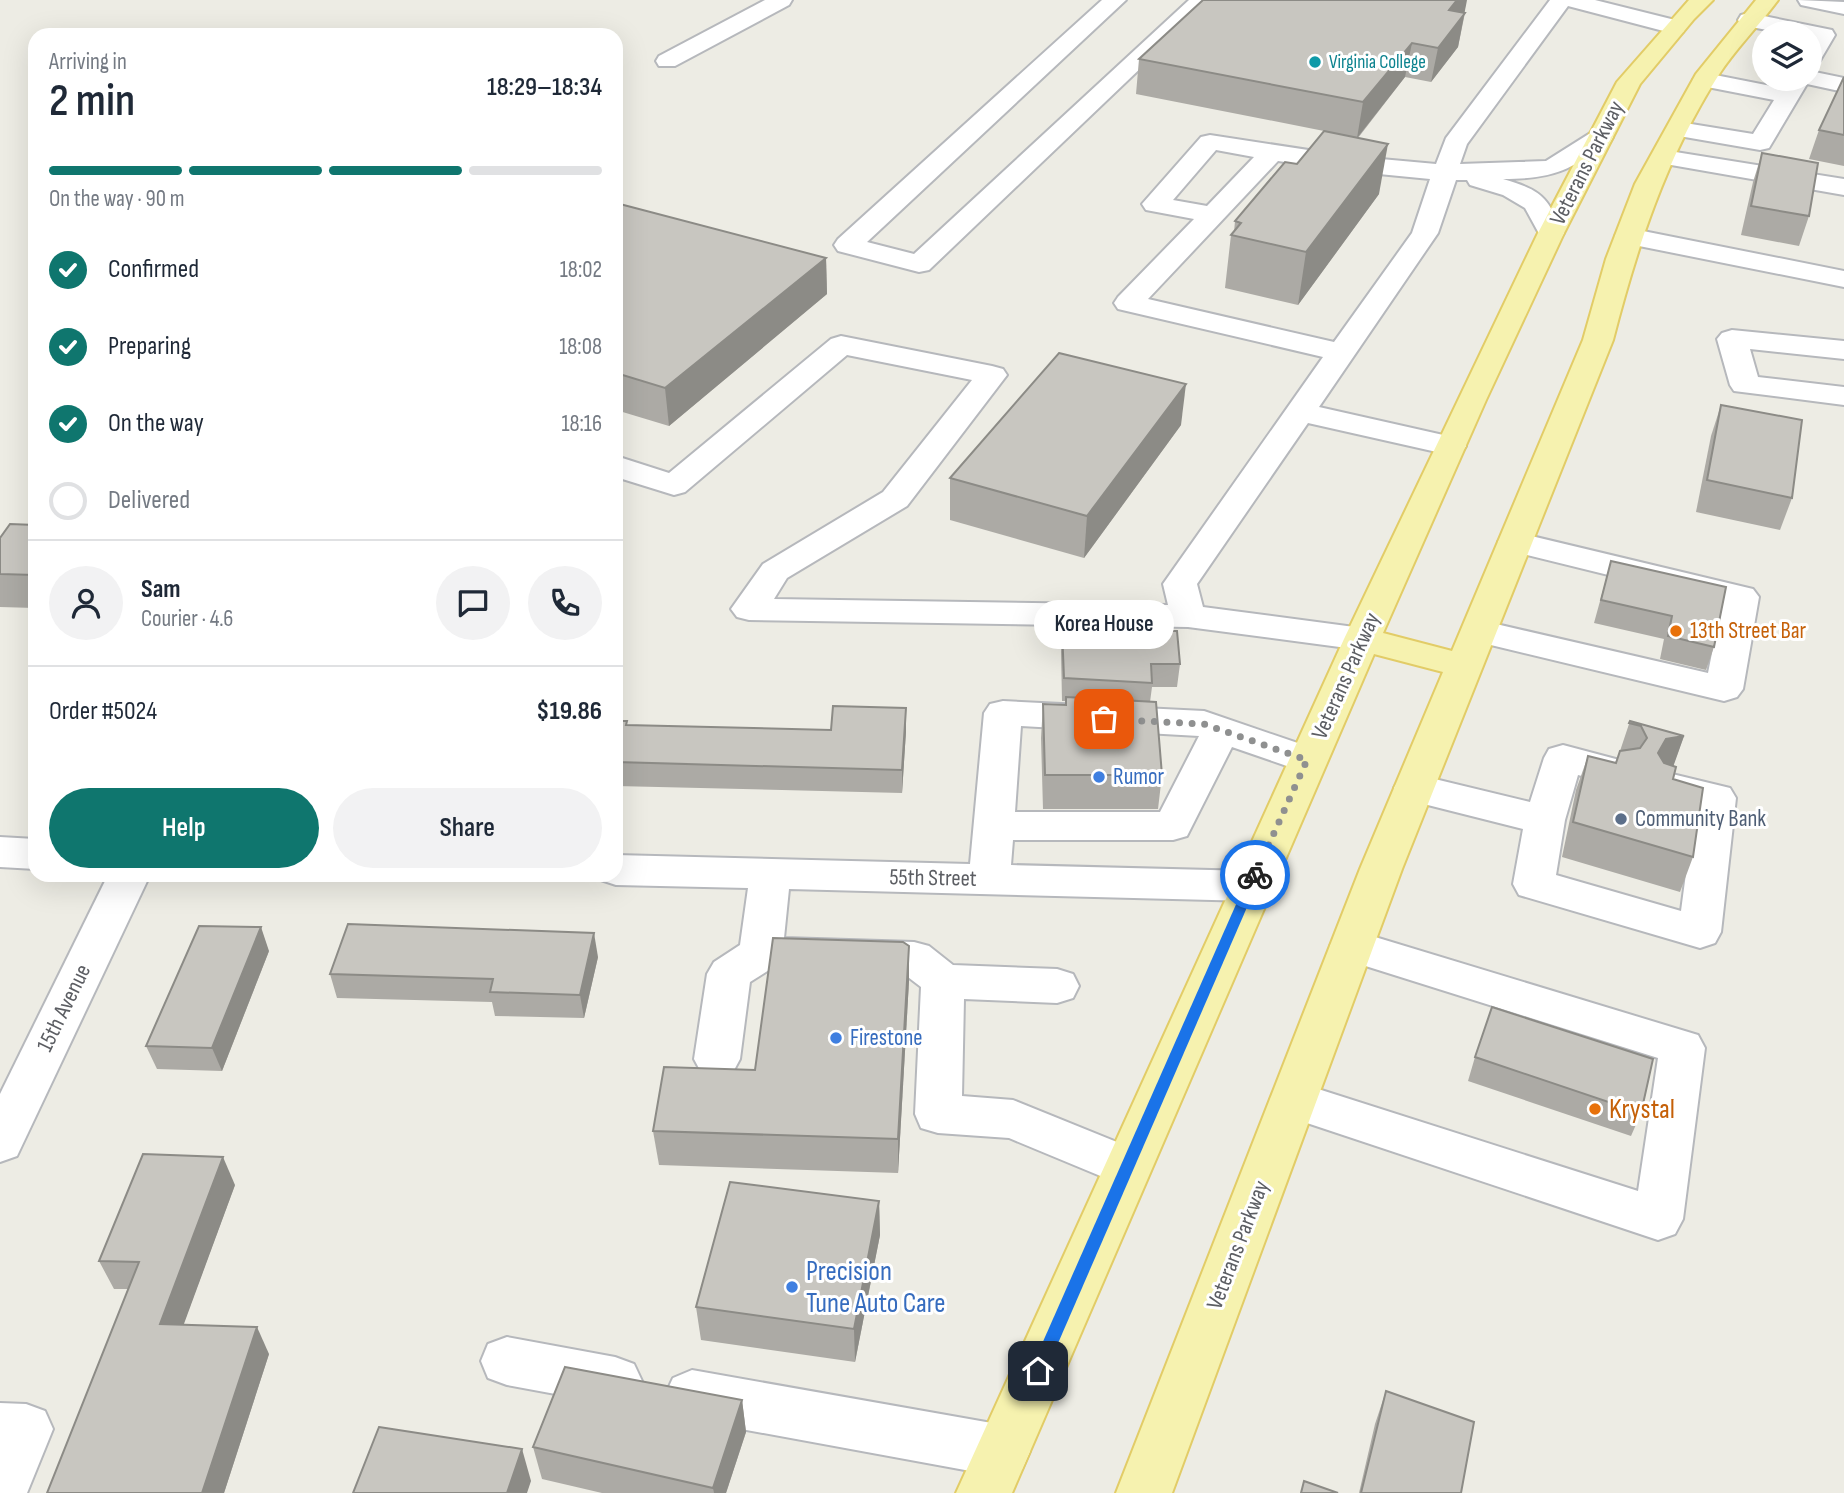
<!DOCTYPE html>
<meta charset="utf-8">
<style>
body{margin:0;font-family:"Sofia Sans Condensed",sans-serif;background:#f2f2f3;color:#1f2937;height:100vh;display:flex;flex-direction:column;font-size:26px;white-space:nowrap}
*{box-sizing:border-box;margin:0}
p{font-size:23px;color:#747a83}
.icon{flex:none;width:38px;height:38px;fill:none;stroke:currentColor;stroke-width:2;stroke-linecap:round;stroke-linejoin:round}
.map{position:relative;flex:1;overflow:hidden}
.side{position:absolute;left:28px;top:28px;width:595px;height:854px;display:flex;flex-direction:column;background:#fff;border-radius:21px;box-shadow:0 7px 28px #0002}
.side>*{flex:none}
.buttons{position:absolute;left:1752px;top:21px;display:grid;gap:14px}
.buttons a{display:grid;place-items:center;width:70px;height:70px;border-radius:50%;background:#fff;box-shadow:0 7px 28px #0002;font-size:35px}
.pin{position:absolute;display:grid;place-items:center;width:60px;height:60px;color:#fff;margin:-30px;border-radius:14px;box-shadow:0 4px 10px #0006}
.courier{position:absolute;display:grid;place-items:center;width:70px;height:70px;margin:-35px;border:5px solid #1a73e8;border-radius:50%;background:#fff;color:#222;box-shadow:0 2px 9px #0007}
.bubble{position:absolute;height:49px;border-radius:24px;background:#fff;box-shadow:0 7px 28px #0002;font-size:23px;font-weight:600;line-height:49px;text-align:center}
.headline em{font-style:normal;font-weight:600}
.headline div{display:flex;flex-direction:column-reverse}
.headline{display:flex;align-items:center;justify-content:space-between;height:119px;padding:0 21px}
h1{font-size:46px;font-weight:600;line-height:52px}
.bar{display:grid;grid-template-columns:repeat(4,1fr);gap:10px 7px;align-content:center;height:84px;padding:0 21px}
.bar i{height:9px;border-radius:5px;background:#e0e1e3}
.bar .current{background:#0f766e}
.bar p{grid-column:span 4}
.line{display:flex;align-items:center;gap:18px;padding:0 21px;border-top:2px solid #e0e1e3}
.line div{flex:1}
.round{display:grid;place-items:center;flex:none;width:74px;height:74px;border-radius:37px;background:#f2f2f3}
ol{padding:0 21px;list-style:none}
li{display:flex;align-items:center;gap:21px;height:77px}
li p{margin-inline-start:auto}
li .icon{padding:7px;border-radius:50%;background:#0f766e;color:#fff;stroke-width:4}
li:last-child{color:#747a83}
li i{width:38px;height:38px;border:4px solid #e0e1e3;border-radius:50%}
.button{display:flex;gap:14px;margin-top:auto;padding:14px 21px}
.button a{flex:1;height:80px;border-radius:42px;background:#0f766e;color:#fff;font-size:28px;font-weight:600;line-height:80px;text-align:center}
.button a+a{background:#f2f2f3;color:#1f2937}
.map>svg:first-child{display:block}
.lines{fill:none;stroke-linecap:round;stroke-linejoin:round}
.minor-casing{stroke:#b6b8bc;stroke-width:4}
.major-casing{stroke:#e2cc67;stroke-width:4}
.minor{fill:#fff;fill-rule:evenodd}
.major{fill:#f6f2af;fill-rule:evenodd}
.wall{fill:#acaaa5}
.shaded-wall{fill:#8c8b86}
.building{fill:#c8c6c0;stroke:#8c8b86;stroke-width:2}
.route{fill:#1a73e8}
.done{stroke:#8f9090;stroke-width:7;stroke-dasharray:0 12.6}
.culture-dot{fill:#0f9aa8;stroke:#fff;stroke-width:2.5}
.food-dot{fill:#e8710a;stroke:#fff;stroke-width:2.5}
.shop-dot{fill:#3f7fe0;stroke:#fff;stroke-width:2.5}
.service-dot{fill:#5c6f8a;stroke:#fff;stroke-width:2.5}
.labels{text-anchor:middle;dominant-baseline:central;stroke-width:6;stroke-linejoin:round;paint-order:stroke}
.far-culture-label{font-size:19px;fill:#0d838f;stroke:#fff;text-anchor:start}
.street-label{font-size:23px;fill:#5c5e63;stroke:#fff}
.food-label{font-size:23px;fill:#c56008;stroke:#fff;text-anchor:start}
.shop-label{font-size:23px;fill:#366cbe;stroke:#fff;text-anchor:start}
.service-label{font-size:23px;fill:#4e5e75;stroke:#fff;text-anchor:start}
.near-food-label{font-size:28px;fill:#c56008;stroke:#fff;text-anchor:start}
.near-shop-label{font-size:28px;fill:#366cbe;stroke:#fff;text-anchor:start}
</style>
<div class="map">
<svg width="1844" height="1493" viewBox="0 0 1844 1493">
<rect width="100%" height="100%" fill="#edece4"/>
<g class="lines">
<defs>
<g id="minor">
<path d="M 765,0 L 792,0 L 789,5 L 675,66 L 659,66 L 656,61 L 659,56 Z"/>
<path d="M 1102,0 L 1126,0 L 867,242 L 914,254 L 1189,0 L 1212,0 L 929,270 L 919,272 L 838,251 L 834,245 L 838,239 Z"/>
<path d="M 1550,0 L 1595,0 L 1683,22 L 1686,27 L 1683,32 L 1675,34 L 1568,6 L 1467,144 L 1460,164 L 1546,161 L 1592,132 L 1601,130 L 1610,132 L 1613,137 L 1610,142 C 1569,170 1555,179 1503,179 C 1544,191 1546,197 1564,233 L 1560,239 L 1551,241 L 1542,239 L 1525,208 L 1503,195 L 1470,185 L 1467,180 L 1456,180 L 1438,233 L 1319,407 L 1461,439 L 1466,446 L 1461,453 L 1450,455 L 1308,423 L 1197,584 L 1203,607 L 1362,628 L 1375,631 L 1380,639 L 1375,647 L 1362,650 L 1188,627 L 749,620 L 737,617 L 731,609 L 763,564 L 883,492 L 972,380 L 847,355 L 685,492 L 674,495 L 616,477 L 616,456 L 669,473 L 831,339 L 841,336 L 992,366 L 1003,369 L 1007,375 L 907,506 L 787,578 L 774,599 L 1168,605 L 1163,584 L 1323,357 L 1118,309 L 1114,303 L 1118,297 L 1194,219 L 1146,210 L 1142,204 L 1201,137 L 1210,135 L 1348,156 L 1436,164 L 1446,138 ZM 1216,150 L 1254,157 L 1207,206 L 1173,200 ZM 1278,161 L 1348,171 L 1430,179 L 1412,233 L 1334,342 L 1148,299 Z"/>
<path d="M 1798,0 L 1844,2 L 1844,14 L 1801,5 Z"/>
<path d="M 1749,13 L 1832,30 L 1835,35 L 1818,64 L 1810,66 L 1810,33 L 1782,33 L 1741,25 L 1738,20 L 1741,15 Z"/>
<path d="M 1810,71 L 1844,78 L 1844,92 L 1807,84 L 1769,148 L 1760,150 L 1679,136 L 1670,134 L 1667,129 L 1670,124 L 1679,122 L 1753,134 L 1774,100 L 1697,85 L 1693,80 L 1697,75 L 1705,73 L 1781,88 L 1787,79 L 1810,79 Z"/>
<path d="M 1663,150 L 1844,179 L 1844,195 L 1654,162 L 1651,157 L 1654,152 Z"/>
<path d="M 1628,228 L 1844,271 L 1844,287 L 1619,242 L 1615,236 L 1619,230 Z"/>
<path d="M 1732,330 L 1844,341 L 1844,359 L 1750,349 L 1758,377 L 1844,387 L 1844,405 L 1734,391 L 1730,385 L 1717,339 L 1722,333 Z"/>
<path d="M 1515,532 L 1753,589 L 1759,597 L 1743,689 L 1737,697 L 1724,701 L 1466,639 L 1461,631 L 1466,623 L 1479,620 L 1708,673 L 1722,603 L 1503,549 L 1498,542 L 1503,535 Z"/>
<path d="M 1003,701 L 1204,711 L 1321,751 L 1326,760 L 1321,769 L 1307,773 L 1232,747 L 1187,836 L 1173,840 L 1013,840 L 1011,865 L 1251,871 L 1266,875 L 1272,886 L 1266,897 L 1251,901 L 789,889 L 784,938 L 914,942 L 929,946 L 953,965 L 1057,969 L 1073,974 L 1079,986 L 1073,998 L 1057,1003 L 964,999 L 962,1096 L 1013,1100 L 1144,1153 L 1151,1167 L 1144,1181 L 1127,1187 L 1009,1138 L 938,1133 L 921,1128 L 915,1114 L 921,987 L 904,974 L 769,970 L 750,982 L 740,1059 L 733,1072 L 717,1077 L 701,1072 L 694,1059 L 707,974 L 714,962 L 740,945 L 748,888 L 616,885 L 601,880 L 598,875 L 616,875 L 616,855 L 970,864 L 984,713 L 990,704 ZM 1021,726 L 1199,736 L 1160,812 L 1015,812 Z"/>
<path d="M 1563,745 L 1627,762 L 1633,771 L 1627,780 L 1613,784 L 1578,775 L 1565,820 L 1556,875 L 1681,911 L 1695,806 L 1654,796 L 1648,786 L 1654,776 L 1668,773 L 1730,788 L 1736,798 L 1721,932 L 1715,943 L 1700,948 L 1519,895 L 1513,884 L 1523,829 L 1400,798 L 1394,788 L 1400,778 L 1414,774 L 1530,802 L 1544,758 L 1549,749 Z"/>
<path d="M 0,837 L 35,839 L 35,869 L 0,867 Z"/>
<path d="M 108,875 L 150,875 L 17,1156 L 0,1162 L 0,1094 Z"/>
<path d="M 1352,930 L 1698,1035 L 1705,1048 L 1683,1219 L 1675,1234 L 1658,1240 L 1277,1113 L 1270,1100 L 1277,1087 L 1293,1081 L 1638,1191 L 1658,1058 L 1337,957 L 1330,946 L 1337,935 Z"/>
<path d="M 507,1337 L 615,1357 L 634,1364 L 642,1381 L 634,1398 L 615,1405 L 507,1385 L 488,1378 L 481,1361 L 488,1344 Z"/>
<path d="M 692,1370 L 1003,1425 L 1022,1433 L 1030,1451 L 1022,1469 L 1003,1477 L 692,1420 L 673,1412 L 665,1395 L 673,1378 Z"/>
<path d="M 0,1403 L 26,1404 L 45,1411 L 53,1429 L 27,1493 L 0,1493 Z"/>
</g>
<path id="major" d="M 1689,0 L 1713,0 L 1694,19 L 1640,84 L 1564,233 L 1486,400 L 1383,633 L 1452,651 L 1583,340 L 1606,259 L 1635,184 L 1696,74 L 1756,0 L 1778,0 C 1759,26 1735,49 1718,76 C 1666,158 1637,247 1613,340 L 1402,869 L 1172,1493 L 1116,1493 L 1360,869 L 1443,672 L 1374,654 L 1012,1493 L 956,1493 L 1344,639 L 1538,233 L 1617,82 Z"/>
</defs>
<use href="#minor" class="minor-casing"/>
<use href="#major" class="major-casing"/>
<use href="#minor" class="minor"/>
<use href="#major" class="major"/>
</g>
<g class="wall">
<path d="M 1465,13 L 1458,47 L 1431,82 L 1405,77 L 1358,138 L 1379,194 L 1298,305 L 1225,288 L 1231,235 L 1234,232 L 1235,221 L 1297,164 L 1324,131 L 1136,94 L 1139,59 Z"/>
<path d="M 1844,77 L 1844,166 L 1809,159 L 1819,130 Z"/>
<path d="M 1762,153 L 1809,216 L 1799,246 L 1741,235 L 1753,182 Z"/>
<path d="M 616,203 L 826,258 L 827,294 L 669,426 L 616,410 Z"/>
<path d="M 1721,405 L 1792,498 L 1780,530 L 1696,512 L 1711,436 Z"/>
<path d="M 1181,425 L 1084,558 L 950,520 L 950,478 Z"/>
<path d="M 35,525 L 35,608 L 0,607 L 0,574 Z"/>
<path d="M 1611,561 L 1714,647 L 1706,670 L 1660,659 L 1664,639 L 1594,623 Z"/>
<path d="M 1062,629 L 1180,664 L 1177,687 L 1152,687 L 1150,702 L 1162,775 L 1158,809 L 1043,809 L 1041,738 L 1043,704 L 1065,705 L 1065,701 L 1062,701 L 1061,652 Z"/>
<path d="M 906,708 L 906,731 L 902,793 L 616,786 L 616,721 L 627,721 L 627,726 L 831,730 Z"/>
<path d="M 1630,721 L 1684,736 L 1673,766 L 1673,779 L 1693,857 L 1680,892 L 1562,857 L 1576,790 L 1588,756 L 1616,763 Z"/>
<path d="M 269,951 L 222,1071 L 157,1069 L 146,1046 Z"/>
<path d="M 598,957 L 584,1018 L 495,1016 L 492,1002 L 337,998 L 330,974 Z"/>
<path d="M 909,981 L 898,1173 L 659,1165 L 653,1131 Z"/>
<path d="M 1475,1057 L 1641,1113 L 1631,1136 L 1468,1081 Z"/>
<path d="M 235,1185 L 183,1325 L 269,1354 L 224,1493 L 47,1493 L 128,1289 L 114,1289 L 99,1261 Z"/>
<path d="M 879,1201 L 880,1235 L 855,1362 L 701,1340 L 696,1307 Z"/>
<path d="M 1386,1391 L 1461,1493 L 1359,1493 L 1375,1424 Z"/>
<path d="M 742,1400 L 746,1432 L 726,1493 L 602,1493 L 542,1479 L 533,1447 Z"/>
</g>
<g class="shaded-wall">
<path d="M 1457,0 L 1467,0 L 1458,47 L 1431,82 L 1438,48 L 1449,10 Z"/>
<path d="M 1412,43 L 1405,77 L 1357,138 L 1363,102 Z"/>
<path d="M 1388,144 L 1379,194 L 1298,305 L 1306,252 Z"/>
<path d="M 826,258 L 827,294 L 669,426 L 665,388 Z"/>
<path d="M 1186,384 L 1181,425 L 1084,558 L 1087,516 Z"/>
<path d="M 906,708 L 906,731 L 902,793 L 902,770 Z"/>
<path d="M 1684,736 L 1672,770 L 1653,773 L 1658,753 L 1666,739 Z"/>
<path d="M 261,927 L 269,951 L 222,1071 L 212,1048 Z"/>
<path d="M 594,933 L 598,957 L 584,1018 L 580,995 Z"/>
<path d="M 909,946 L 909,981 L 898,1173 L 898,1139 Z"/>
<path d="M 223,1157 L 235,1185 L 174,1351 L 160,1324 Z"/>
<path d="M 879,1201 L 880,1235 L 855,1362 L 854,1329 Z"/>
<path d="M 257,1327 L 269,1354 L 224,1493 L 202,1493 Z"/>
<path d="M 742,1400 L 746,1432 L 726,1493 L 714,1493 L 713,1488 Z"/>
<path d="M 522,1449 L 531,1481 L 527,1493 L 507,1493 Z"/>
</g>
<g class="building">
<path d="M 1203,0 L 1457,0 L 1449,10 L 1465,13 L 1438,48 L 1412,43 L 1363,102 L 1139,59 Z"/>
<path d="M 1844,77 L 1844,135 L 1819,130 Z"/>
<path d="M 1324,131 L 1388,144 L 1306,252 L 1231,235 L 1241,223 L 1235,221 L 1285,162 L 1297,164 Z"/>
<path d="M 1762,153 L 1818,163 L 1809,216 L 1751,206 Z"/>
<path d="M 616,203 L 826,258 L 665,388 L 616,373 Z"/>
<path d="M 1059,353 L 1186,384 L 1087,516 L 950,478 Z"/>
<path d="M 1721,405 L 1802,420 L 1792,498 L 1707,480 Z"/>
<path d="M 10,524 L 35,525 L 35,575 L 0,574 L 0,538 Z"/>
<path d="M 1611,561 L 1726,587 L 1714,647 L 1668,636 L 1672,616 L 1601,600 Z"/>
<path d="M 1062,629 L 1177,631 L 1180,664 L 1151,664 L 1152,683 L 1064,678 Z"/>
<path d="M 1066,697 L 1156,702 L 1162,775 L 1045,775 L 1043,704 L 1066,705 Z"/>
<path d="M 833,706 L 906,708 L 902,770 L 616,762 L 616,721 L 627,721 L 626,725 L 831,730 Z"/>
<path d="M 1630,721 L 1684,736 L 1666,739 L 1658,753 L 1664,763 L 1676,767 L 1673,779 L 1703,788 L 1693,857 L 1573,822 L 1588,756 L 1616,763 L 1620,751 L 1640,748 L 1647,738 L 1641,726 L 1629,723 Z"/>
<path d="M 348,924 L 594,933 L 580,995 L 490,992 L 493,979 L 330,974 Z"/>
<path d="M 199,926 L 261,927 L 212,1048 L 146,1046 Z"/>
<path d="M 773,938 L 903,942 L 909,946 L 898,1139 L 653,1131 L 664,1067 L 755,1070 Z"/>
<path d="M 1492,1007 L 1653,1059 L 1641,1113 L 1475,1057 Z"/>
<path d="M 143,1154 L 223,1157 L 160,1324 L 257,1327 L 202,1493 L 47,1493 L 139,1262 L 99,1261 Z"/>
<path d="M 730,1182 L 879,1201 L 854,1329 L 696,1307 Z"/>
<path d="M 565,1367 L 742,1400 L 713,1488 L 533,1447 Z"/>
<path d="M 1386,1391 L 1474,1422 L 1461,1493 L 1361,1493 Z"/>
<path d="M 379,1427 L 522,1449 L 507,1493 L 353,1493 Z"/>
<path d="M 1304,1481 L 1338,1493 L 1301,1493 Z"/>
</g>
<path class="route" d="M 1255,871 L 1261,875 L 1046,1371 L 1043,1376 L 1038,1378 L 1032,1376 L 1030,1371 L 1249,875 Z"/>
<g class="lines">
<path class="done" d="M 1104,719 L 1204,724 L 1307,760 L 1255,875"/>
</g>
<circle class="culture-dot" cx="1315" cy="62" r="7"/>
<g class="food-dot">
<circle cx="1676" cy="631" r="7"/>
<circle cx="1595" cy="1109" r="7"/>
</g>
<g class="shop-dot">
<circle cx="1099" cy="777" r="7"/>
<circle cx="836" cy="1038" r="7"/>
<circle cx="792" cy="1287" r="7"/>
</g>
<circle class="service-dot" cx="1621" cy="819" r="7"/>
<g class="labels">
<g class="far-culture-label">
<text x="1329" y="62">Virginia College</text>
</g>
<g class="street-label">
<text transform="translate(1587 163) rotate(-63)">Veterans Parkway</text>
<text transform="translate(1346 676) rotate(-66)">Veterans Parkway</text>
<text transform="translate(933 878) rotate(1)">55th Street</text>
<text transform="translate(64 1008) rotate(-64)">15th Avenue</text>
<text transform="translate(1238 1245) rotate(-69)">Veterans Parkway</text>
</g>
<g class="food-label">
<text x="1690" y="631">13th Street Bar</text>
</g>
<g class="shop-label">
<text x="1113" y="777">Rumor</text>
<text x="850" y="1038">Firestone</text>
</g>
<g class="service-label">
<text x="1635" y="819">Community Bank</text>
</g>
<g class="near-food-label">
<text x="1609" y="1109">Krystal</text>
</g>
<g class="near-shop-label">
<text x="806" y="1271">Precision<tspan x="806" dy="32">Tune Auto Care</tspan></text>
</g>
</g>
</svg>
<div class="buttons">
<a><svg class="icon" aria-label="layers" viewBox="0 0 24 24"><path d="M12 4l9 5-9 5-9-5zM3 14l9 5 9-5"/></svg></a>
</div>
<div class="pin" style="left:1104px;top:719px;background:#ea580c"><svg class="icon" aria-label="bag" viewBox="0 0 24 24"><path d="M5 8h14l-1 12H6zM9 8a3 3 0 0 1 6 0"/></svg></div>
<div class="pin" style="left:1038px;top:1371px;background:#1f2937"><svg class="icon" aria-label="home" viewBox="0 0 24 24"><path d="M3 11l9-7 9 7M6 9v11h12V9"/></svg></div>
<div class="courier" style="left:1255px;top:875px"><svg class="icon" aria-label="bike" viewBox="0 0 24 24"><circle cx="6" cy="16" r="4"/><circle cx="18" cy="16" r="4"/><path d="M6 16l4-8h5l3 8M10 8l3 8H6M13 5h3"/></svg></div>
<div class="bubble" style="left:1034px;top:600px;width:140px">Korea House</div>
<section class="side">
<div class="headline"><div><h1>2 min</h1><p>Arriving in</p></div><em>18:29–18:34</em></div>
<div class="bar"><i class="current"></i><i class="current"></i><i class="current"></i><i></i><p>On the way · 90 m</p></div>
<ol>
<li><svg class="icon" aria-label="check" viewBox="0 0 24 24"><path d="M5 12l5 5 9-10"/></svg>Confirmed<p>18:02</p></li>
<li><svg class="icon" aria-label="check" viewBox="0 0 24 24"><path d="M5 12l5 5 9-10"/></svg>Preparing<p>18:08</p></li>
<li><svg class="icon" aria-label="check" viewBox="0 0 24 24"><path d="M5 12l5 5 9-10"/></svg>On the way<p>18:16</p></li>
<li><i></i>Delivered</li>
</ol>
<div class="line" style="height:126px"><a class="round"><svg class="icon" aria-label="person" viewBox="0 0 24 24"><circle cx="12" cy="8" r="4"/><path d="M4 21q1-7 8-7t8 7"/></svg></a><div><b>Sam</b><p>Courier · 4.6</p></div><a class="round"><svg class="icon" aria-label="chat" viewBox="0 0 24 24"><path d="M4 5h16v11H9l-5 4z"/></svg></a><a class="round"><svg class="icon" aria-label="phone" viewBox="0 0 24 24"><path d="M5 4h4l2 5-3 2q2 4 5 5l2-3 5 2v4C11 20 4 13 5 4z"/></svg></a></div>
<div class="line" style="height:91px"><div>Order #5024</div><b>$19.86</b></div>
<div class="button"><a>Help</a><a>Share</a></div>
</section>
</div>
